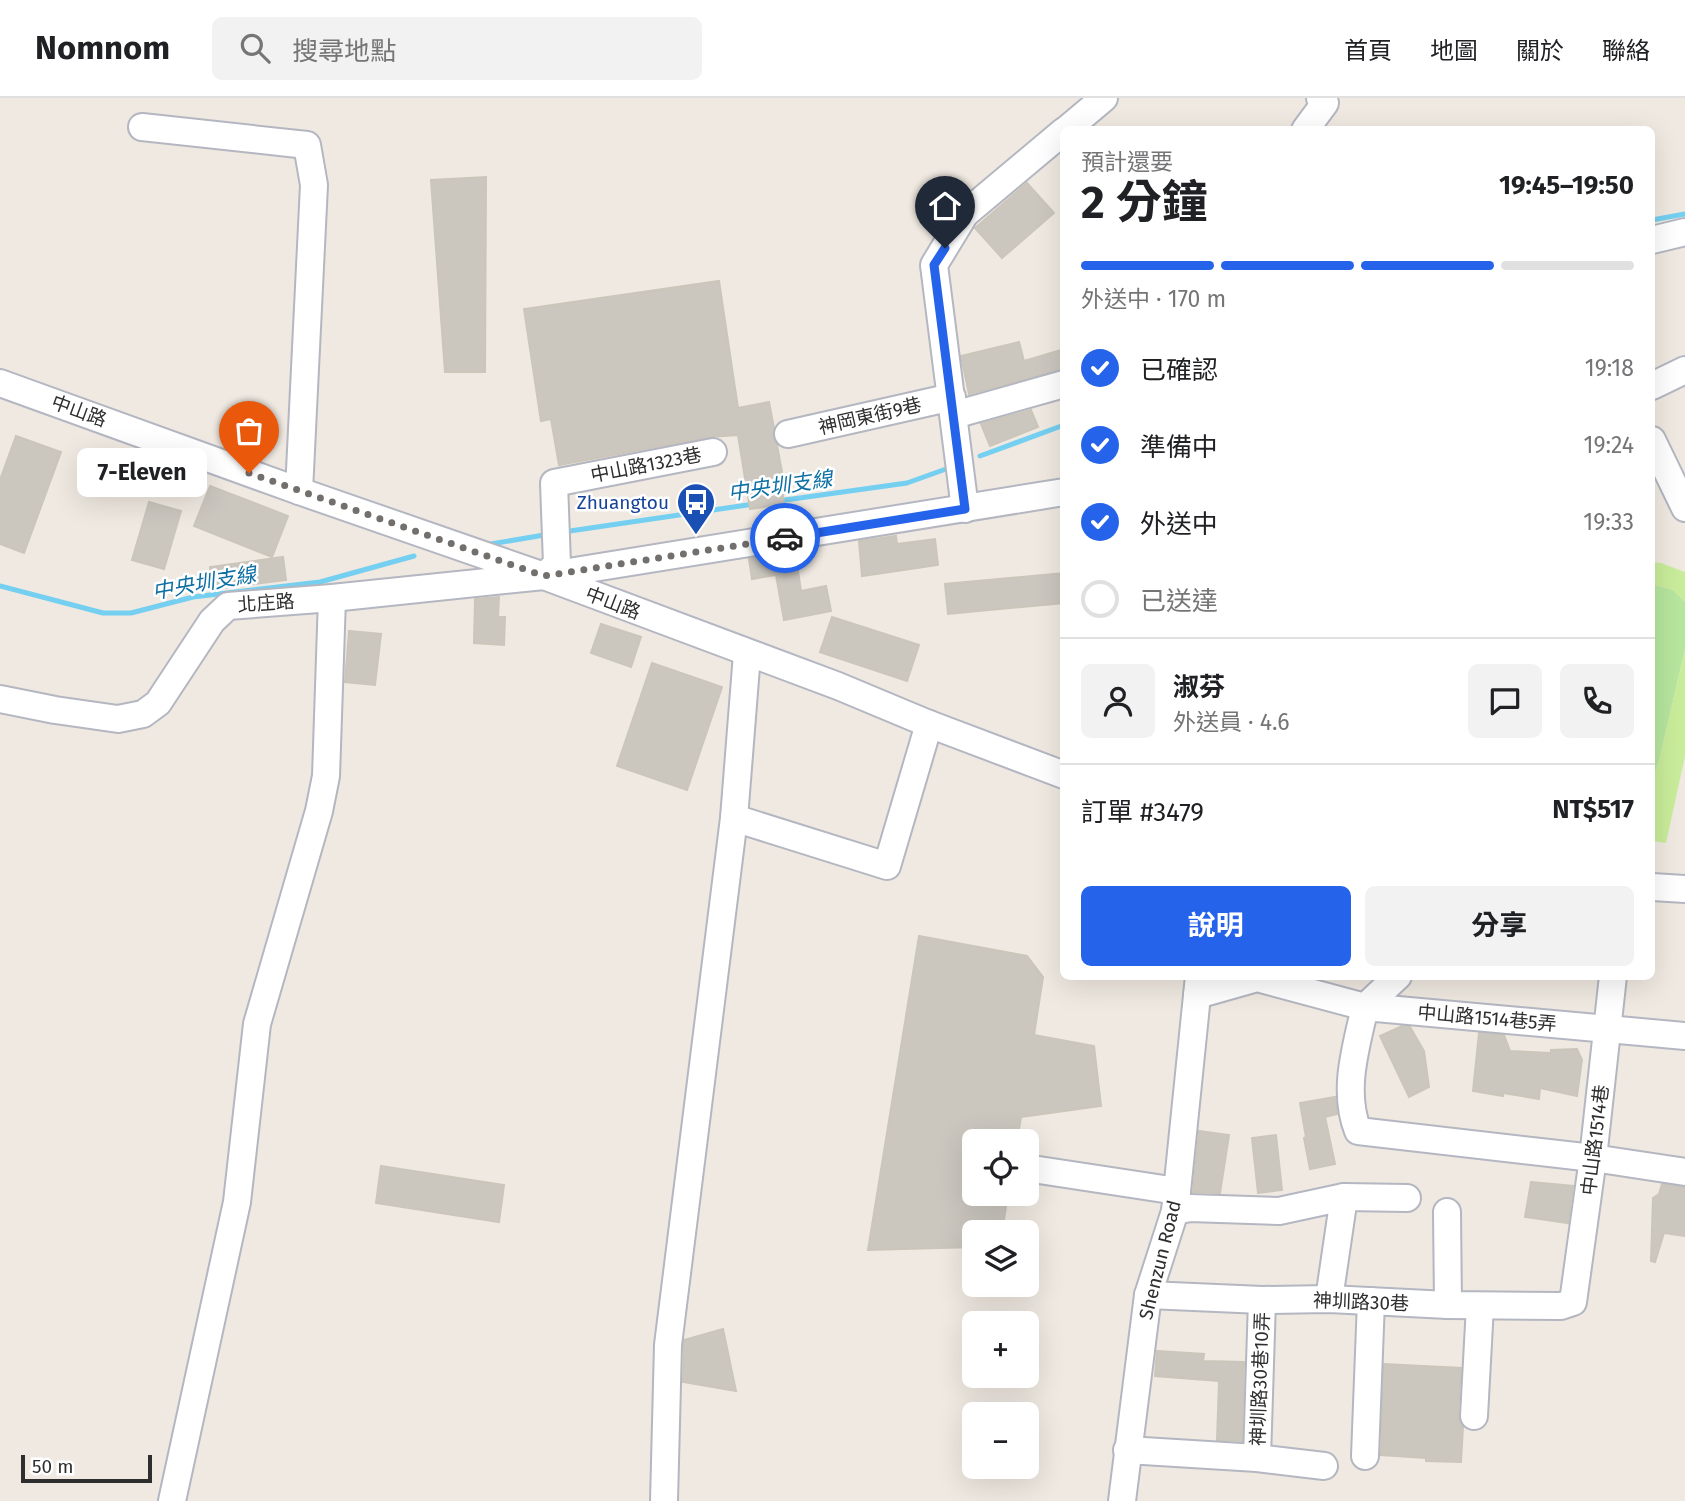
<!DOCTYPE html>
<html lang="zh-TW">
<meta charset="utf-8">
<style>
body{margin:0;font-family:"Fira Sans","Noto Sans TC",sans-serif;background:#f2f2f2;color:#202124;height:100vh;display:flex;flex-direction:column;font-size:26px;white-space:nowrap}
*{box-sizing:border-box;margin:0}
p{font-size:23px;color:#757577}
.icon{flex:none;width:38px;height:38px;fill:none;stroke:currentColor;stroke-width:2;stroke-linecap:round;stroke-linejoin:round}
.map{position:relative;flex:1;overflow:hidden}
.details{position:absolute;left:1060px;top:28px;width:595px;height:854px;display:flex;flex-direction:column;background:#fff;border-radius:10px;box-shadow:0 7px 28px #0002}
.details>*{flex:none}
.fabs{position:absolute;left:962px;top:1031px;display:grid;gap:14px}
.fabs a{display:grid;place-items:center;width:77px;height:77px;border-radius:10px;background:#fff;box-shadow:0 7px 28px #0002;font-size:35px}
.scale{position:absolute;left:21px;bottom:18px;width:131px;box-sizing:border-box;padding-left:7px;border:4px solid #2e2e2e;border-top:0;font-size:19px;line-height:24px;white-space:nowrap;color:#2e2e2e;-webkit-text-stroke:5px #fff;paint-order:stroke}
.pin{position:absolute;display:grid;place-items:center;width:60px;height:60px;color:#fff;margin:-72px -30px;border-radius:50% 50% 50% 0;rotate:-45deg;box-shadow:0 0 7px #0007}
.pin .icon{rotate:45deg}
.courier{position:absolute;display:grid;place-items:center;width:70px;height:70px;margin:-35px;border:5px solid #2563eb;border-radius:50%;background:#fff;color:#222;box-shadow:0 2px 9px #0007}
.bubble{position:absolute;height:49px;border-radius:10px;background:#fff;box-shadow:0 7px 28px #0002;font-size:23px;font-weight:700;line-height:49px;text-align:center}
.summary em{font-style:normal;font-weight:700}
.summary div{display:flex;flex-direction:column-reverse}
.summary{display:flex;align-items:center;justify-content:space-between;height:119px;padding:0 21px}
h1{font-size:46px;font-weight:700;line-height:52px}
.bar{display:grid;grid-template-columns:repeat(4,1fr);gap:10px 7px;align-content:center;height:84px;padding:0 21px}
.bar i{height:9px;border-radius:5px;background:#e0e0e0}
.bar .on{background:#2563eb}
.bar p{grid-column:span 4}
.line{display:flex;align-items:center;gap:18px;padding:0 21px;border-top:2px solid #e0e0e0}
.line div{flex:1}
.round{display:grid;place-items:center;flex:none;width:74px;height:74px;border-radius:10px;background:#f2f2f2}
ol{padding:0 21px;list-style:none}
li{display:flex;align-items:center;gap:21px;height:77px}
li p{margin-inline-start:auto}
li .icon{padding:7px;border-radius:50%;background:#2563eb;color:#fff;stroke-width:4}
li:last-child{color:#757577}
li i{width:38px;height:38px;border:4px solid #e0e0e0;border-radius:50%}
.button{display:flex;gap:14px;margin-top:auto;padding:14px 21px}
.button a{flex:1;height:80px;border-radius:10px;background:#2563eb;color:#fff;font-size:28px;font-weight:700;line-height:80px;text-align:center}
.button a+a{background:#f2f2f2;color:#202124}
header{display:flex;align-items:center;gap:42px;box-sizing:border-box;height:98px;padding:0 35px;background:#fff;border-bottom:2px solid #e0e0e0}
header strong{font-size:33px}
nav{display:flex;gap:38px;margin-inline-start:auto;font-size:24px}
.search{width:490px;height:63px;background:#f2f2f2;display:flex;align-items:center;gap:18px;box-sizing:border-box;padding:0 24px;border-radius:10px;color:#757577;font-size:26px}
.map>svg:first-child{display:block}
.green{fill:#b6e59e}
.pitch{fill:#c9ec9a}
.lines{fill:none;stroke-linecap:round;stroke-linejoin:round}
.stream{stroke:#75cff0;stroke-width:5}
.building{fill:#cbc7bf;stroke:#cbc5ba;stroke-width:2}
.minor-casing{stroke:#b4b7c1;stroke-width:30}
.minor{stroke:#fff;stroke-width:26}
.done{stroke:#726f6d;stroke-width:7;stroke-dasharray:0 12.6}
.route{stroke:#2563eb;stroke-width:9}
.labels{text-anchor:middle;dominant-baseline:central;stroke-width:5;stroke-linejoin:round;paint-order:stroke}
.street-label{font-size:19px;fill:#2e2e2e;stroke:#fff}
.transit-label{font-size:19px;fill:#164399;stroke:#fff;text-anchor:end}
.water-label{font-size:21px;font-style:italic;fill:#0d6fa3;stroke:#fff}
</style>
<header>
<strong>Nomnom</strong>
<div class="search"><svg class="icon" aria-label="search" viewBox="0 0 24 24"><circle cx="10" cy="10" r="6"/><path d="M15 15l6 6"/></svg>搜尋地點</div>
<nav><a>首頁</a><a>地圖</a><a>關於</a><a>聯絡</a></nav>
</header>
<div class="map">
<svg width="1685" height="1403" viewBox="0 0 1685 1403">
<rect width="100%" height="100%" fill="#efe9e1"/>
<path class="green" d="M 1652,486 L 1673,492 L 1685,504 L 1685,551 L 1659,663 L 1652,682 Z"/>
<g class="pitch">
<path d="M 1652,464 L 1661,465 L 1685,474 L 1685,504 L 1673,492 L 1652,486 Z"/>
<path d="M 1685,551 L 1685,658 L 1666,745 L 1652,743 L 1652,682 L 1659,663 Z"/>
</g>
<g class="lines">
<g class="stream">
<path d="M 1652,122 L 1685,116"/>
<path d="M 980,358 L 1064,327"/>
<path d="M 778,403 L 907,385 L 946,371"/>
<path d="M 563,434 L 754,406"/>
<path d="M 491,446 L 550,436"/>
<path d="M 0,488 L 103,515 L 131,515 L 193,499 L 320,484 L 414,458"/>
</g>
</g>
<g class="building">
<path d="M 486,79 L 485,274 L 445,274 L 431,82 Z"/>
<path d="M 1027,85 L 1054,115 L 1002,160 L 975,130 Z"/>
<path d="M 719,183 L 738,310 L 769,304 L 774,330 L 773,339 L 777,347 L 782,374 L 780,375 L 784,406 L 750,411 L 738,337 L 710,339 L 559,367 L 551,321 L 541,323 L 524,211 Z"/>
<path d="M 1019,244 L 1024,263 L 1064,251 L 1064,271 L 969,296 L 961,258 Z"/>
<path d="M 1031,312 L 1038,329 L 990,348 L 981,326 Z"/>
<path d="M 16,338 L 61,354 L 24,455 L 0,446 L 0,382 Z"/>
<path d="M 210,388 L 288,418 L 272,459 L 194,428 Z"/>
<path d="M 149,404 L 181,413 L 164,471 L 132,462 Z"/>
<path d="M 896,438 L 897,446 L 935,441 L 938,467 L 862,478 L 859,443 Z"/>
<path d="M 795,454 L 801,493 L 826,488 L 831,513 L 784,522 L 776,477 L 752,481 L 749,461 Z"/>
<path d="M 283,459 L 286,482 L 213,491 L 210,469 Z"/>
<path d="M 1064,475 L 1064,505 L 948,516 L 945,486 Z"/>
<path d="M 499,499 L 498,519 L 505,519 L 504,547 L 474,545 L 475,501 Z"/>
<path d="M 832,519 L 919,547 L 907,583 L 820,554 Z"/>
<path d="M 601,526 L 641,539 L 631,569 L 591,555 Z"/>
<path d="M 349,533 L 381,536 L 375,587 L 345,584 Z"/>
<path d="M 652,565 L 722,589 L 687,692 L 617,668 Z"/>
<path d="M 919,838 L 1027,858 L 1043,879 L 1034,937 L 1094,948 L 1101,1008 L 1021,1019 L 1017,1043 L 975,1043 L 975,1096 L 1008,1096 L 1002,1134 L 975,1134 L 975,1149 L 868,1152 Z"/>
<path d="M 1402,928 L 1410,929 L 1424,953 L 1429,989 L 1409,999 L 1380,938 Z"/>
<path d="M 1479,935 L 1504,937 L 1510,953 L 1551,955 L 1551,952 L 1577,951 L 1582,962 L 1577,998 L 1540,990 L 1539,1001 L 1503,995 L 1503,998 L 1473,993 Z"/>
<path d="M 1335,999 L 1337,1016 L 1325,1019 L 1335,1066 L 1310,1071 L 1304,1040 L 1306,1039 L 1300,1005 Z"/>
<path d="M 1199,1033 L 1229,1037 L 1220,1095 L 1193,1094 Z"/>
<path d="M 1276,1037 L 1282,1092 L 1258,1095 L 1252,1040 Z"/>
<path d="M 381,1068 L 504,1087 L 499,1124 L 376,1105 Z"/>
<path d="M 1531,1084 L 1573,1088 L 1568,1125 L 1525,1119 Z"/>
<path d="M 1662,1086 L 1685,1089 L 1685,1138 L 1664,1135 L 1655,1164 L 1651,1163 L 1653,1100 L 1659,1096 Z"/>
<path d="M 723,1231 L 736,1293 L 683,1284 L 684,1242 Z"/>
<path d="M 1157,1253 L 1204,1256 L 1203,1263 L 1244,1264 L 1242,1343 L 1217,1342 L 1219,1283 L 1155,1278 Z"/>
<path d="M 1384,1266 L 1461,1270 L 1458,1317 L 1463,1329 L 1461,1364 L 1426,1363 L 1426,1360 L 1381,1357 Z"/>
</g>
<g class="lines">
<defs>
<g id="minor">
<path d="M 142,29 L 307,47 L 314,87 L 299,393"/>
<path d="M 1066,32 L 1104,0"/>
<path d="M 1305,32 L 1325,5 L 1320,0"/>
<path d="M 1652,142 L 1685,134"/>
<path d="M 0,285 L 299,393 L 544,478 L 838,588 L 929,626 L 1064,677"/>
<path d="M 1652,288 L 1685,272"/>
<path d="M 954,317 L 1064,286"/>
<path d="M 788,336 L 952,299"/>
<path d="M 1652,342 L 1685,410"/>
<path d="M 965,411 L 934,167 L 965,116 L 1064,33"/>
<path d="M 544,478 L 557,466 L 554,385 L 713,354"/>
<path d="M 0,601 L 55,612 L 118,621 L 143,616 L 158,605 L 212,523 L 228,508 L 332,500 L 544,478 L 1064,394"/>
<path d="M 734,720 L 887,768 L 929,626"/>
<path d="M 1652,789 L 1685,791"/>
<path d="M 1197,897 L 1257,880 L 1365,909 L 1398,878"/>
<path d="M 1685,938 L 1365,909 C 1356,949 1342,993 1358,1033 L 1593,1060 L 1685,1074"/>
<path d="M 1039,1072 L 1177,1093"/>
<path d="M 1175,1113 L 1190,1110 L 1279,1113 L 1344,1099"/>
<path d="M 1447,1114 L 1448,1207"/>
<path d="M 1148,1197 L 1262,1202 L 1329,1201 L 1448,1207 L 1561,1208 L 1573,1204 L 1593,1060 L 1613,878"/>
<path d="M 1329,1201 L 1344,1099 L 1407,1100"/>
<path d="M 1474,1318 L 1480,1208"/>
<path d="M 1127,1352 L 1257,1360 L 1324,1368"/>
<path d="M 1365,1358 L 1371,1203"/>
<path d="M 1257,1360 L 1262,1202"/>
<path d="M 172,1403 L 237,1104 L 257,926 L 319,713 L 326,678 L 332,500"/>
<path d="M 664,1403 L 668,1247 L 734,720 L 747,556"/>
<path d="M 1122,1403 L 1148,1197 L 1175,1113 L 1199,878"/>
</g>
</defs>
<use href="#minor" class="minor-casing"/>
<use href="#minor" class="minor"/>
</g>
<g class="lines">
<path class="done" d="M 249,375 L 544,478 L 785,440"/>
<path class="route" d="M 785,440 L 965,411 L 934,167 L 945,150"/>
</g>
<defs>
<symbol id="bus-pin" viewBox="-11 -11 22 30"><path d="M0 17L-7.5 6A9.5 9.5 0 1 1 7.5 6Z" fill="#1a4fb4" stroke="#fff"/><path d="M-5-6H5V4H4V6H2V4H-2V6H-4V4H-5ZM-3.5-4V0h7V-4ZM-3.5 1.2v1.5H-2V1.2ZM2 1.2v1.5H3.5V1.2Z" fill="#fff"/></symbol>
</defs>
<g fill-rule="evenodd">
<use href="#bus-pin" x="674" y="382" width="44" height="60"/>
</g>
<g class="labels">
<g class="street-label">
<text transform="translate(79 313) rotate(20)">中山路</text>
<text transform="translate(870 318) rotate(-13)">神岡東街9巷</text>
<text transform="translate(646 367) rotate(-11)">中山路1323巷</text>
<text transform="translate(266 505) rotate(-4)">北庄路</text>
<text transform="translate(613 505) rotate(21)">中山路</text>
<text transform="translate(1487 920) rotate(5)">中山路1514巷5弄</text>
<text transform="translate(1595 1042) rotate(-83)">中山路1514巷</text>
<text transform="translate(1160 1162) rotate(-76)">Shenzun Road</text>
<text transform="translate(1361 1204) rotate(2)">神圳路30巷</text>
<text transform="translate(1260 1281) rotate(-88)">神圳路30巷10弄</text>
</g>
<g class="transit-label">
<text x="669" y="404">Zhuangtou</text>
</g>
<g class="water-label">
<text transform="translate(780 388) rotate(-8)">中央圳支線</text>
<text transform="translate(204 485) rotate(-10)">中央圳支線</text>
</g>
</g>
</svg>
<div class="fabs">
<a><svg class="icon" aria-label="locate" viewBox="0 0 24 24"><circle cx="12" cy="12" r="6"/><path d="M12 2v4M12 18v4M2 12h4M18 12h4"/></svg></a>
<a><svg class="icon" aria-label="layers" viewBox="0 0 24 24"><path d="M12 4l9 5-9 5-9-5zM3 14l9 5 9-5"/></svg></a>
<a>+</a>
<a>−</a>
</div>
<div class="scale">50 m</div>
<div class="pin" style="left:249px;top:375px;background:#ea580c"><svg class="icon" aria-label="bag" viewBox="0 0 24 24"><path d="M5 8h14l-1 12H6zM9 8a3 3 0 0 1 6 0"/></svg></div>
<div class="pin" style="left:945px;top:150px;background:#1f2937"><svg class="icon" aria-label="home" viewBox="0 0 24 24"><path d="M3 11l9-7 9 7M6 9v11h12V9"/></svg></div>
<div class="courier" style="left:785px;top:440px"><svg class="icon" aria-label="car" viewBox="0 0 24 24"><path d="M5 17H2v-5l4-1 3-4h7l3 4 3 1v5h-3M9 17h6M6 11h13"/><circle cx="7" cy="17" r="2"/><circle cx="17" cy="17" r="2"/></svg></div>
<div class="bubble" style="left:77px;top:350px;width:130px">7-Eleven</div>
<section class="details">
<div class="summary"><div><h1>2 分鐘</h1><p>預計還要</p></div><em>19:45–19:50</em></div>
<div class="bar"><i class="on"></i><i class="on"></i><i class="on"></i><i></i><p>外送中 · 170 m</p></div>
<ol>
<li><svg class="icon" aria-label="check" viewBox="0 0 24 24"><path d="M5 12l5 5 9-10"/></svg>已確認<p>19:18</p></li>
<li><svg class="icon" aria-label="check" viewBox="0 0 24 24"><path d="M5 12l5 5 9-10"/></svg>準備中<p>19:24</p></li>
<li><svg class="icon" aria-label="check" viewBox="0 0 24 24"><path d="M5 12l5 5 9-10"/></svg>外送中<p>19:33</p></li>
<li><i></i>已送達</li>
</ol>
<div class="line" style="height:126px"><a class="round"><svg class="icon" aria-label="person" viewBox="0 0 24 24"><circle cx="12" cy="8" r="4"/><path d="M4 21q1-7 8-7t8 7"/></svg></a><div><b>淑芬</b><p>外送員 · 4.6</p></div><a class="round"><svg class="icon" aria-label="chat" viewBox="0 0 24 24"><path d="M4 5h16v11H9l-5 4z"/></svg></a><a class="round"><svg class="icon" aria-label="phone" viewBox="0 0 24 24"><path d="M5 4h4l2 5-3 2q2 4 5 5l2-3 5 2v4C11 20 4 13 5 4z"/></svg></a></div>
<div class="line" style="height:91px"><div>訂單 #3479</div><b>NT$517</b></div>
<div class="button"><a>說明</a><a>分享</a></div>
</section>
</div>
